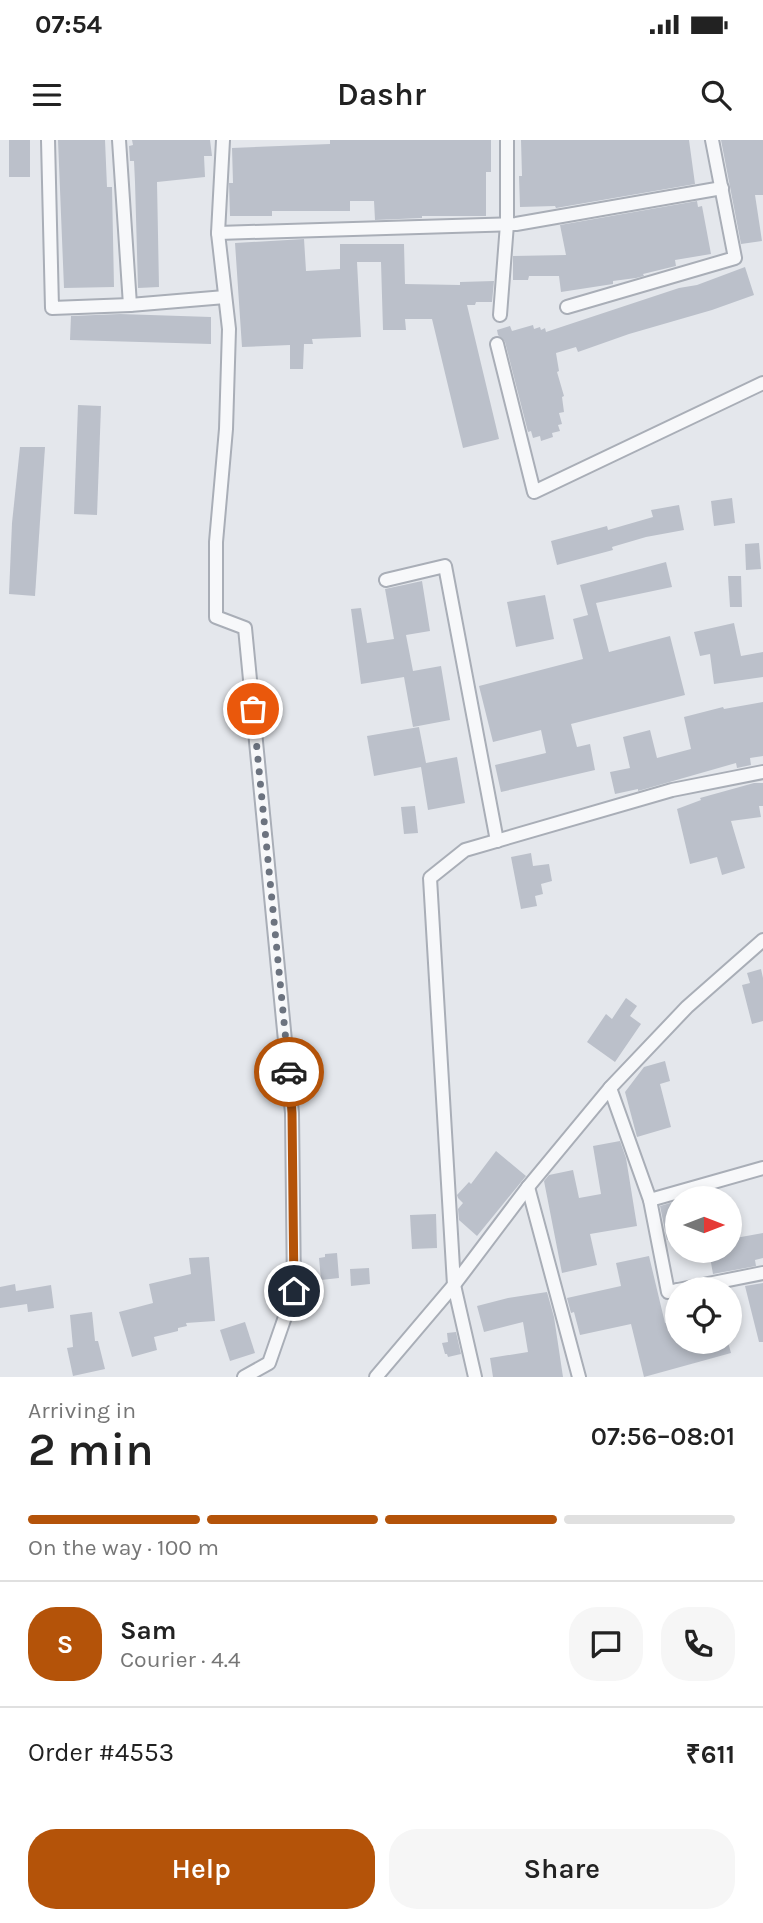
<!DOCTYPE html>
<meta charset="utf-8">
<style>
body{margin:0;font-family:Karla,sans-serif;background:#f6f6f6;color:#222;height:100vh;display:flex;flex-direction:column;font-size:26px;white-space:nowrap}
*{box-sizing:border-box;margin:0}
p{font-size:23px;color:#767676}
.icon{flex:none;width:38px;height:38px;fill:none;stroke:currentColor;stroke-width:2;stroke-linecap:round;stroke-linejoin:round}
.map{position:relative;height:1237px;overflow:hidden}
.sheet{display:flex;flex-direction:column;background:#fff;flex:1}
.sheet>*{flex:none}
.needle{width:46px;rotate:90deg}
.controls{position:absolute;left:665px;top:1046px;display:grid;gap:14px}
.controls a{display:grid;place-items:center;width:77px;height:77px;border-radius:50%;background:#fff;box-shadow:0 4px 10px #0003;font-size:35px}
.pin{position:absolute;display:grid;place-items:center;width:60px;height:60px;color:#fff;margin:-30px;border:4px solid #fff;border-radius:50%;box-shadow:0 2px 7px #0007}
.courier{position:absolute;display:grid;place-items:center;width:70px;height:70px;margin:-35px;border:5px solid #b45309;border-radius:50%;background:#fff;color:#222;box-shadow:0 2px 9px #0007}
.head em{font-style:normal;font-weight:600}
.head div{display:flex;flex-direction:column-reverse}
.head{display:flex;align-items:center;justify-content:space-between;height:119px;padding:0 28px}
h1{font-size:46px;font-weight:600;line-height:52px}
.bar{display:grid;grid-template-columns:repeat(4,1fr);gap:10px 7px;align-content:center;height:84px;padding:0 28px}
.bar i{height:9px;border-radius:5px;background:#e0e0e0}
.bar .active{background:#b45309}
.bar p{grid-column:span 4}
.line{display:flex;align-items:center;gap:18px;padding:0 28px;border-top:2px solid #e0e0e0}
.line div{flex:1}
.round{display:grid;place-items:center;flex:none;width:74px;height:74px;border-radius:28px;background:#f6f6f6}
.cta{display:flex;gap:14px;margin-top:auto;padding:14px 28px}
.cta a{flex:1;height:80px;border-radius:28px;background:#b45309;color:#fff;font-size:28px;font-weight:600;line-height:80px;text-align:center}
.cta a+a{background:#f6f6f6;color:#222}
.status{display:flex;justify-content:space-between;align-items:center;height:49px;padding:0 35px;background:#fff;direction:ltr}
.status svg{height:19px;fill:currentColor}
header{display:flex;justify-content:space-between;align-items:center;height:91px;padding:0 28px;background:#fff;font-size:32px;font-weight:600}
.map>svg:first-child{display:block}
.building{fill:#bbc0ca}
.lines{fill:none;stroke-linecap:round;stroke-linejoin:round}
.street-casing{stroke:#a9aeb7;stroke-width:16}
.street{stroke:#f7f8fa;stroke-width:12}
.done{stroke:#6c737f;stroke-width:7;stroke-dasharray:0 12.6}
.route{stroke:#b45309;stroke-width:9}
</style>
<div class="status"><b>07:54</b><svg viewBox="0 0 49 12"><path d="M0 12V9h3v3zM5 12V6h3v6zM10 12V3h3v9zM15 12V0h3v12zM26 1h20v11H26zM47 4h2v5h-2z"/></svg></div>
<header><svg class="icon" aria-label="menu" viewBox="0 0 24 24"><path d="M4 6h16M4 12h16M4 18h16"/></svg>Dashr<svg class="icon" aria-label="search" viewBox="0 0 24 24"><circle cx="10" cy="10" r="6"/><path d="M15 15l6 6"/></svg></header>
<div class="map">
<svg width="763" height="1237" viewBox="0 0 763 1237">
<rect width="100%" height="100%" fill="#e4e7ec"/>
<g class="building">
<rect x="9" y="0" width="21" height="37"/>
<path d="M 58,0 L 105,0 L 107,47 L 112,47 L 114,147 L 64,148 Z"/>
<path d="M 132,0 L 210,0 L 212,16 L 204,16 L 205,37 L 157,42 L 159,147 L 138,148 L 135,42 L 134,21 L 130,21 L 129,6 L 133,5 Z"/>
<path d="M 330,0 L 491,0 L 491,32 L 486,32 L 486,76 L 422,76 L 422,78 L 375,80 L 374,61 L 350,61 L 350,71 L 272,71 L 272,76 L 230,76 L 229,43 L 233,43 L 232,8 L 330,4 Z"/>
<path d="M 521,0 L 689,0 L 695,44 L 556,68 L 555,66 L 520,67 L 519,36 L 522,36 Z"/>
<path d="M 721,0 L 763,0 L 763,55 L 755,55 L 762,101 L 741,104 Z"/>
<path d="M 697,61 L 698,67 L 702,66 L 711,114 L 675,120 L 676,126 L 643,134 L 644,136 L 636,138 L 613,141 L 613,144 L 561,152 L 559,136 L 529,136 L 528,140 L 513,140 L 513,116 L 566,115 L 560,85 Z"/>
<path d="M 304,99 L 306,131 L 340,129 L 340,104 L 404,104 L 405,144 L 460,145 L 460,142 L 494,141 L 492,162 L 476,162 L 475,165 L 467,165 L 499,299 L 463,308 L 432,179 L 405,179 L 406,190 L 383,190 L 381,122 L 357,122 L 361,197 L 312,199 L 313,204 L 304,204 L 303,229 L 290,229 L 290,205 L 242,207 L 235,103 Z"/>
<path d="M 745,127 L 754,155 L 712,170 L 629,194 L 578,212 L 576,207 L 556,213 L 559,231 L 557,232 L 564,256 L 562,257 L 564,272 L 559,273 L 562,284 L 558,285 L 560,291 L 552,293 L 553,297 L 541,301 L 540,296 L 533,298 L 531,291 L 528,292 L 505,202 L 498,195 L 497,190 L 510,186 L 512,191 L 533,185 L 534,189 L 540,187 L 541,190 L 545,188 L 546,192 L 679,148 L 697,145 Z"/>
<path d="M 120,174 L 211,177 L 211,204 L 70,200 L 71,176 Z"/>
<path d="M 78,265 L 101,266 L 97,375 L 74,374 Z"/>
<path d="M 20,307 L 45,307 L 35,456 L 9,454 L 12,383 Z"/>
<path d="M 732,358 L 735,383 L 714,386 L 711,361 Z"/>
<path d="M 679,365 L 684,390 L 646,397 L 612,407 L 613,410 L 557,425 L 551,401 L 607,386 L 608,390 L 653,377 L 651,370 Z"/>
<path d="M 759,403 L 761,429 L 746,430 L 745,404 Z"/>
<path d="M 666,422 L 672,447 L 596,463 L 609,512 L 670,496 L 685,555 L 571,584 L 577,607 L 590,604 L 595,630 L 501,652 L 495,625 L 546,613 L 541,590 L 493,602 L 479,546 L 583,519 L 573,479 L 588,475 L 580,445 Z"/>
<path d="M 728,436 L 741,436 L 742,467 L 730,467 Z"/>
<path d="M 422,441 L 430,491 L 406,495 L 413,531 L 441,526 L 450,580 L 413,587 L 404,537 L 361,544 L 351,469 L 361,468 L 367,503 L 394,499 L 385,449 Z"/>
<path d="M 545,455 L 554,499 L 516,507 L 507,462 Z"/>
<path d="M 734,483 L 741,516 L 763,512 L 763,537 L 714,544 L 710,514 L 700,516 L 694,492 Z"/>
<path d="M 763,562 L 763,616 L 750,618 L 751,625 L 737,628 L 736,623 L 638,651 L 638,649 L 615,654 L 610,632 L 630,628 L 623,597 L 650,590 L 657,618 L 691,609 L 684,577 L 723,567 L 724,569 Z"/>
<path d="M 419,587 L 426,623 L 457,617 L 465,663 L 428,670 L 421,627 L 374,636 L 367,596 Z"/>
<path d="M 754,643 L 763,643 L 763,666 L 759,666 L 761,677 L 731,681 L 745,728 L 722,735 L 717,717 L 690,724 L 677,669 L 701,660 L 700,658 Z"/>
<path d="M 415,666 L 418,693 L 404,694 L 401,667 Z"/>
<path d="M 531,713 L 533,726 L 549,724 L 552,741 L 541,744 L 543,754 L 535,756 L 537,766 L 521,769 L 511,717 Z"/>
<path d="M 761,829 L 763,838 L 763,881 L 752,884 L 742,845 L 750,843 L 747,833 Z"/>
<path d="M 626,858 L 637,866 L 630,876 L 641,884 L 615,922 L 587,902 L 606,874 L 612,879 Z"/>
<path d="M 665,921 L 670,941 L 660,944 L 671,987 L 637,997 L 625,952 L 644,927 Z"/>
<path d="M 620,1001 L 626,1018 L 637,1086 L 590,1094 L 597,1125 L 562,1133 L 544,1041 L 549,1035 L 573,1030 L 579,1058 L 601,1054 L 593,1006 Z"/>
<path d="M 496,1011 L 526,1036 L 477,1096 L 459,1080 L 458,1069 L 463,1063 L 458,1058 L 457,1055 L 469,1042 L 471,1044 Z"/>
<path d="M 677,1061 L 677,1098 L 667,1100 L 660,1066 Z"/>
<path d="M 436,1074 L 437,1108 L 412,1109 L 410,1075 Z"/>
<path d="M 763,1093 L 763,1118 L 755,1120 L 756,1126 L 713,1134 L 709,1111 L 730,1111 L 730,1099 Z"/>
<path d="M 337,1113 L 339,1138 L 321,1140 L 319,1118 L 325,1117 L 325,1114 Z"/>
<path d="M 649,1116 L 665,1183 L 677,1180 L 677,1202 L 728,1202 L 731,1213 L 644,1237 L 631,1184 L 580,1195 L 574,1172 L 571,1173 L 567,1158 L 621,1146 L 616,1123 Z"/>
<path d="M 209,1117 L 215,1181 L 186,1183 L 187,1186 L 178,1188 L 178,1191 L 154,1197 L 157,1210 L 132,1217 L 119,1172 L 153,1163 L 149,1144 L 191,1134 L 189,1118 Z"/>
<path d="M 369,1128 L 370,1144 L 351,1146 L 350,1129 Z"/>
<path d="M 763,1143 L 763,1202 L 759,1202 L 745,1146 Z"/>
<path d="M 15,1144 L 16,1151 L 51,1145 L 54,1168 L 28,1172 L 27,1164 L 0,1168 L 0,1147 Z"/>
<path d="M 547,1152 L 554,1177 L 563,1237 L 493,1237 L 490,1218 L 528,1212 L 523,1182 L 484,1192 L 477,1166 L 508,1158 Z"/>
<path d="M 92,1172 L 95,1201 L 98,1201 L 105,1229 L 73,1236 L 67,1208 L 73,1207 L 70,1175 Z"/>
<path d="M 245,1182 L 255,1213 L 230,1221 L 220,1190 Z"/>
<path d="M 456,1192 L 461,1214 L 448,1217 L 447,1214 L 445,1214 L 442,1203 L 448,1202 L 447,1193 Z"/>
</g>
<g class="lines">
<defs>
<g id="street">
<path d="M 48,0 L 52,168 L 130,165 L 225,157"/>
<path d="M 119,0 L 130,165"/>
<path d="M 223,0 L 218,93 L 229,189 L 226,289 L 216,402 L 216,477 L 245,488 L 292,973 L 294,1151 L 269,1223 L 244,1237"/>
<path d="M 218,93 L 516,84 L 722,48"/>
<path d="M 567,167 L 735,118 L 712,0"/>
<path d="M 500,175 L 507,84 L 507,0"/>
<path d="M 497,204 L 534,352 L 763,243"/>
<path d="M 386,440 L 445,426 L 497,701"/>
<path d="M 610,948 L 687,867 L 763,800"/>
<path d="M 528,1047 L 579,1237"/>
<path d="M 650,1060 L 763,1028"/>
<path d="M 678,1150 L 763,1133"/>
<path d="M 376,1237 L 454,1145 L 528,1047 L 610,948 L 650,1060 L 668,1152 L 677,1150"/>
<path d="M 475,1237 L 454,1145 L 430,738 L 465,710 L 672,650 L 763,632"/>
</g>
</defs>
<use href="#street" class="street-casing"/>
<use href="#street" class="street"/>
</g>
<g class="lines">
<path class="done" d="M 253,569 L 289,932"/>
<path class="route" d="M 289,932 L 292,973 L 294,1151"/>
</g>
</svg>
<div class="controls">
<a><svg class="needle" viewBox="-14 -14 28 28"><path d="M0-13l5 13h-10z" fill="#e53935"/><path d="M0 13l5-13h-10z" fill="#767676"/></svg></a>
<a><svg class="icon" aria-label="locate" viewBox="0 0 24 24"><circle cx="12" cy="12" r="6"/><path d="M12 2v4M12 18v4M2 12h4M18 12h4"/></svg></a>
</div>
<div class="pin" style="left:253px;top:569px;background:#ea580c"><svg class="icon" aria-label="bag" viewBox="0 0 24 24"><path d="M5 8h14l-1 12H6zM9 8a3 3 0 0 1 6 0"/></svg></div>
<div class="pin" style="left:294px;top:1151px;background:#1f2937"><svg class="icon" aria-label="home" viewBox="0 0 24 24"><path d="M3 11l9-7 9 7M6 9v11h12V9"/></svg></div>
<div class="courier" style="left:289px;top:932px"><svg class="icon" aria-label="car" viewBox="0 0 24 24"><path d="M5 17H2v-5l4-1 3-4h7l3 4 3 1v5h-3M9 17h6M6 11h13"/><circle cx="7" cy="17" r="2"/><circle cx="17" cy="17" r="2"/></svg></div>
</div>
<section class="sheet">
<div class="head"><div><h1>2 min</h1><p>Arriving in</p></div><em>07:56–08:01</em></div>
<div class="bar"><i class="active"></i><i class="active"></i><i class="active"></i><i></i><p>On the way · 100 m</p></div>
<div class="line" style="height:126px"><b class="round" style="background:#b45309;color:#fff">S</b><div><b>Sam</b><p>Courier · 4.4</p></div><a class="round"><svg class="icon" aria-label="chat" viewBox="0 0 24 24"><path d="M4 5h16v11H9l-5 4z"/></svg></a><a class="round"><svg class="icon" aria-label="phone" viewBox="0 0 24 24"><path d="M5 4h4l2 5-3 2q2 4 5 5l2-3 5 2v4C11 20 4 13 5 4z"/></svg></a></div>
<div class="line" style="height:91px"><div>Order #4553</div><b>₹611</b></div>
<div class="cta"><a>Help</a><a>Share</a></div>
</section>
